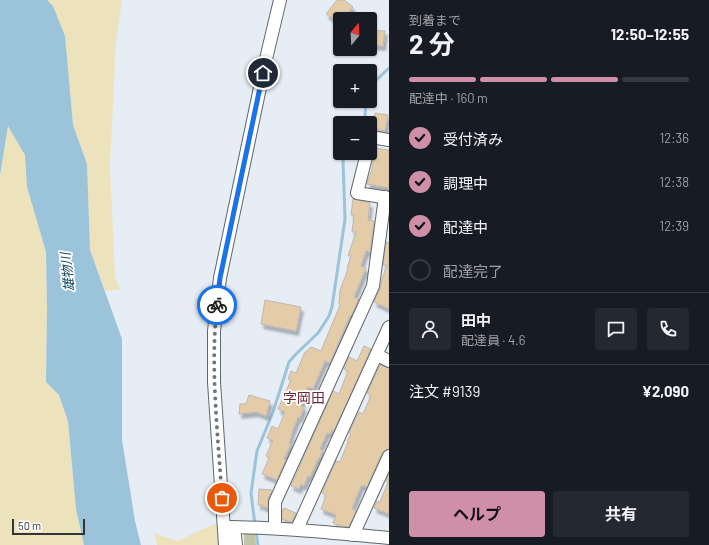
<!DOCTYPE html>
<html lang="ja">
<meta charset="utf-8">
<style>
body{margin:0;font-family:Barlow,"Noto Sans JP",sans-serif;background:#242831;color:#f1f3f6;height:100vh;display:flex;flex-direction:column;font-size:15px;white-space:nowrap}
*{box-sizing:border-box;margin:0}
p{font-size:13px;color:#9ea1a6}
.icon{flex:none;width:22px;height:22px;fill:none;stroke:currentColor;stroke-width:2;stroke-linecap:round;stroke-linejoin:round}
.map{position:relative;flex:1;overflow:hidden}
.side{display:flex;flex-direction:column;background:#171b24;width:320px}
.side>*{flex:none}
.needle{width:26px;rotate:18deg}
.tools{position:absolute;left:333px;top:12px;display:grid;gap:8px}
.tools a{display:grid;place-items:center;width:44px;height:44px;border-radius:4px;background:#171b24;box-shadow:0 1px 3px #0004;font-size:20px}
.scale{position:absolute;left:12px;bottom:10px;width:73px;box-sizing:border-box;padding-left:4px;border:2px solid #323538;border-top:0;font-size:11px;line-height:14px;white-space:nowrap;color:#323538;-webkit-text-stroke:3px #fff;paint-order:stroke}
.pin{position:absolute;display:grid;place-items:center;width:34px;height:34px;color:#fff;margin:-17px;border:2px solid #fff;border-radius:50%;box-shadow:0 1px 4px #0007}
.courier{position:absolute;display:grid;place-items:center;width:40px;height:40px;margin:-20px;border:3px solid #1a73e8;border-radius:50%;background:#fff;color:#222;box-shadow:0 1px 5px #0007}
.headline em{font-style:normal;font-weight:700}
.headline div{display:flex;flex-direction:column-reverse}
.headline{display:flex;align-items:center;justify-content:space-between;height:68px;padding:0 20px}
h1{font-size:26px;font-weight:700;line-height:30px}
.bar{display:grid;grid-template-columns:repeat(4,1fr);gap:6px 4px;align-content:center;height:48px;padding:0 20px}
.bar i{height:5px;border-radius:3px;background:#363941}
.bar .current{background:#d08fa9}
.bar p{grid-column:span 4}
.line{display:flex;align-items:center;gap:10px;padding:0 20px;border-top:1px solid #363941}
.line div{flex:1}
.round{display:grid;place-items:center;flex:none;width:42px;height:42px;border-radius:4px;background:#242831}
ol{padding:0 20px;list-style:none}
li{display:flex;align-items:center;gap:12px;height:44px}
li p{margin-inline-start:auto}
li .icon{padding:4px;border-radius:50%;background:#d08fa9;color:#111;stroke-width:4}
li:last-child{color:#9ea1a6}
li i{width:22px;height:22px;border:2px solid #363941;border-radius:50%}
.primary-button{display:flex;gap:8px;margin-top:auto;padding:8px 20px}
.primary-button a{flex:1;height:46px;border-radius:4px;background:#d08fa9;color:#111;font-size:16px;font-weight:700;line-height:46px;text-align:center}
.primary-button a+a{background:#242831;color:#f1f3f6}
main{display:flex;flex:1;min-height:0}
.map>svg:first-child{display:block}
.green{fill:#c1c5a7}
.sand{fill:#ece3bd}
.water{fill:#9bc3da}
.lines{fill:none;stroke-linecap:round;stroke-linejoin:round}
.stream{stroke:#9bc3da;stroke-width:3}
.building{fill:#e4cca9;stroke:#beb8b0;filter:url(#shadow)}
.minor-casing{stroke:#60666c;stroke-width:14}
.minor{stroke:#fff;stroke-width:12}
.done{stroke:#71757a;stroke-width:4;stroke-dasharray:0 7.2}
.route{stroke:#1a73e8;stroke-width:5}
.labels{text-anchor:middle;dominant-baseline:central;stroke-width:3.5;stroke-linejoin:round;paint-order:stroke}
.water-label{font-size:13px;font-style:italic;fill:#12455d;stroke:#fff}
.quarter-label{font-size:14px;fill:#6e283a;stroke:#fff}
</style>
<main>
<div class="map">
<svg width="389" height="545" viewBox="0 0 389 545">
<defs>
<filter id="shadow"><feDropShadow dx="2.5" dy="4.5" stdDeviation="1" flood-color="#0004"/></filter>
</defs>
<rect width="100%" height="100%" fill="#e6edf5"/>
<path class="green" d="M 255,533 L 256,545 L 244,545 L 244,534 Z"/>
<g class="sand">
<path d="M 47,0 L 122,0 L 116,42 L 110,165 L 115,277 L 120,289 L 105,291 L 90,250 L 87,164 L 73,125 L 69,84 Z"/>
<path d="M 8,125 L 25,155 L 27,187 L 46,252 L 47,307 L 46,382 L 59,395 L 68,421 L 76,509 L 84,545 L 0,545 L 0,175 Z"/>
<path d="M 219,522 L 222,545 L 157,545 L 154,533 L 177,541 Z"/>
</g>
<path class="water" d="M 0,0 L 47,0 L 53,6 L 65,36 L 73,125 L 87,164 L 90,250 L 122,339 L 122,440 L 135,521 L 141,545 L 84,545 L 76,509 L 68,421 L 59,395 L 46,382 L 47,307 L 46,252 L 27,187 L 25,155 L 8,126 L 0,175 Z"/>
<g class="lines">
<g class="stream">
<path d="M 370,86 L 389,68"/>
<path d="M 361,123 L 365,116 L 366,101"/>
<path d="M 255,525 L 251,493 L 257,451 L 273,412 L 289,362 L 295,355 L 318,333 L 329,316 L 332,307 L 345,219 L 343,161 L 346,153"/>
<path d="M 256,531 L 258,545"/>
</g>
</g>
<g class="building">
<path d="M 337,0 L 344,0 L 353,7 L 343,19 L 340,19 L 340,24 L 326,14 Z"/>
<path d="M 370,30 L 385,31 L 383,46 L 373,45 L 374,43 L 370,42 Z"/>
<path d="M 375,113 L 388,115 L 385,131 L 374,129 L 375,127 L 373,127 Z"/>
<path d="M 375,148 L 389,150 L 389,188 L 367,184 L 372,169 Z"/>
<path d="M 353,199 L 370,203 L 368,220 L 374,221 L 370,252 L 366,251 L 361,266 L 366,268 L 354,297 L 359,299 L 351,316 L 350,315 L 330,363 L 325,361 L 313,389 L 308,387 L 301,406 L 304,407 L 300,418 L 298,417 L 291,435 L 292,435 L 289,443 L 291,444 L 284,459 L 286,460 L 277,480 L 262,474 L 269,458 L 266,456 L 273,440 L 267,438 L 272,426 L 278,429 L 285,412 L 278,409 L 291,380 L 288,379 L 291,371 L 296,373 L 305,352 L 311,347 L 321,351 L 340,305 L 339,304 L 340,290 L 347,272 L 348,268 L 347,268 L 351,256 L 348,256 L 356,232 L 352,232 L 354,215 L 351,215 Z"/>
<path d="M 386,242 L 389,243 L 389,309 L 374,302 L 380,289 L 382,279 L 387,265 L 383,265 Z"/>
<path d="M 265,300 L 301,307 L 296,331 L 261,324 Z"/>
<path d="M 364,346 L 371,349 L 334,431 L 332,430 L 330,434 L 327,433 L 320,449 L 323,450 L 319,459 L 318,459 L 310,477 L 308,476 L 304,486 L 301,484 L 299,489 L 291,486 L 333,391 L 339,394 L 348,371 L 344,369 L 349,357 L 357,361 Z"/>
<path d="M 380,365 L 389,368 L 389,449 L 385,450 L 382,453 L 367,487 L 363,485 L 363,487 L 361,486 L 352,509 L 356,511 L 349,527 L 340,526 L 333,523 L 336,515 L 321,509 L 326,495 L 322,493 L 336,461 L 340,462 L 348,442 L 347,441 L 351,434 L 349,433 L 359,412 L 363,414 L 371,395 L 367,393 Z"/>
<path d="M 249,395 L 270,401 L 266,416 L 256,412 L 239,414 L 240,404 L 246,404 Z"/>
<path d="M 389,474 L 389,514 L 374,508 L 377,501 L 380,502 L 388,482 L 386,481 Z"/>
<path d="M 259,489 L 272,490 L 268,499 L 268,507 L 263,507 L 263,505 L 258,505 Z"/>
<path d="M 284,508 L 296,513 L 292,522 L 282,519 L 282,512 Z"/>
</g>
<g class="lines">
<defs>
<g id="minor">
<path d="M 370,143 L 371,137 L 389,140"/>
<path d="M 367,153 L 357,193 L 389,198"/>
<path d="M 377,355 L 389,361"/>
<path d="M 224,527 C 279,527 334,533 389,538"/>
<path d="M 234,527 L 236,545"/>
<path d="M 275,528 L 275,502 L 373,286 L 385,197"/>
<path d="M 297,529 L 389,327"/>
<path d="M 353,535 L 389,456"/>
<path d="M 225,545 L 214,382 L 214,331 L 220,278 L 266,59 L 280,0"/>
</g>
</defs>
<use href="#minor" class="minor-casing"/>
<use href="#minor" class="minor"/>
</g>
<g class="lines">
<path class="done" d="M 217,305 C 210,369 218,434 222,498"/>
<path class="route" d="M 217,305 L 220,278 L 263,73"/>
</g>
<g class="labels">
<g class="water-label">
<text transform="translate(67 272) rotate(-96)">雄物川</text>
</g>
<g class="quarter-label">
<text x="304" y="397">字岡田</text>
</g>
</g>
</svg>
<div class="tools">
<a><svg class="needle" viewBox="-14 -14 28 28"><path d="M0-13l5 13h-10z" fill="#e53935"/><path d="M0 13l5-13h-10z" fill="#9ea1a6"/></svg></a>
<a>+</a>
<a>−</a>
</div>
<div class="scale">50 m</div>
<div class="pin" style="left:222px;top:498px;background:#ea580c"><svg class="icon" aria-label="bag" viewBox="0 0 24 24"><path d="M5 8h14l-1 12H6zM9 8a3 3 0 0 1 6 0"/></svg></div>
<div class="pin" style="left:263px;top:73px;background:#1f2937"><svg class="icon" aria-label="home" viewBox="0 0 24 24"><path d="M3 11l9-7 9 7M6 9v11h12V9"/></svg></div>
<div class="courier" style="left:217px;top:305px"><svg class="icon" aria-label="bike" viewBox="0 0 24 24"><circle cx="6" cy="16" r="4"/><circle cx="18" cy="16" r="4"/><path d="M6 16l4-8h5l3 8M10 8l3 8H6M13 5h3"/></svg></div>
</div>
<section class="side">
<div class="headline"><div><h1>2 分</h1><p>到着まで</p></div><em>12:50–12:55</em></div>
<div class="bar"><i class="current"></i><i class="current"></i><i class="current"></i><i></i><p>配達中 · 160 m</p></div>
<ol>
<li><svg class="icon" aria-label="check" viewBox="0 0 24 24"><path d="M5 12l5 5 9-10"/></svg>受付済み<p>12:36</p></li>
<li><svg class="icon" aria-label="check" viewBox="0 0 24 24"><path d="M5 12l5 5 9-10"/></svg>調理中<p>12:38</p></li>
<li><svg class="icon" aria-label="check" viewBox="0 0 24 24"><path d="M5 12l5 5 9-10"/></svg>配達中<p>12:39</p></li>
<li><i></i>配達完了</li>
</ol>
<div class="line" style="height:72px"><a class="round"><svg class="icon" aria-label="person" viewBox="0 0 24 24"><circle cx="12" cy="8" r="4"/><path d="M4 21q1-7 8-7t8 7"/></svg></a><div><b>田中</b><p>配達員 · 4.6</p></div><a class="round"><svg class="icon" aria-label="chat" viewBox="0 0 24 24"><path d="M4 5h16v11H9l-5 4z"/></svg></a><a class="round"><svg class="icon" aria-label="phone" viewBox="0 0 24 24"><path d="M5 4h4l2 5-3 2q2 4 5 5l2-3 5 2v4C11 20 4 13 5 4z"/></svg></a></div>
<div class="line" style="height:52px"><div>注文 #9139</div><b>¥2,090</b></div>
<div class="primary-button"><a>ヘルプ</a><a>共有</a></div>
</section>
</main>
